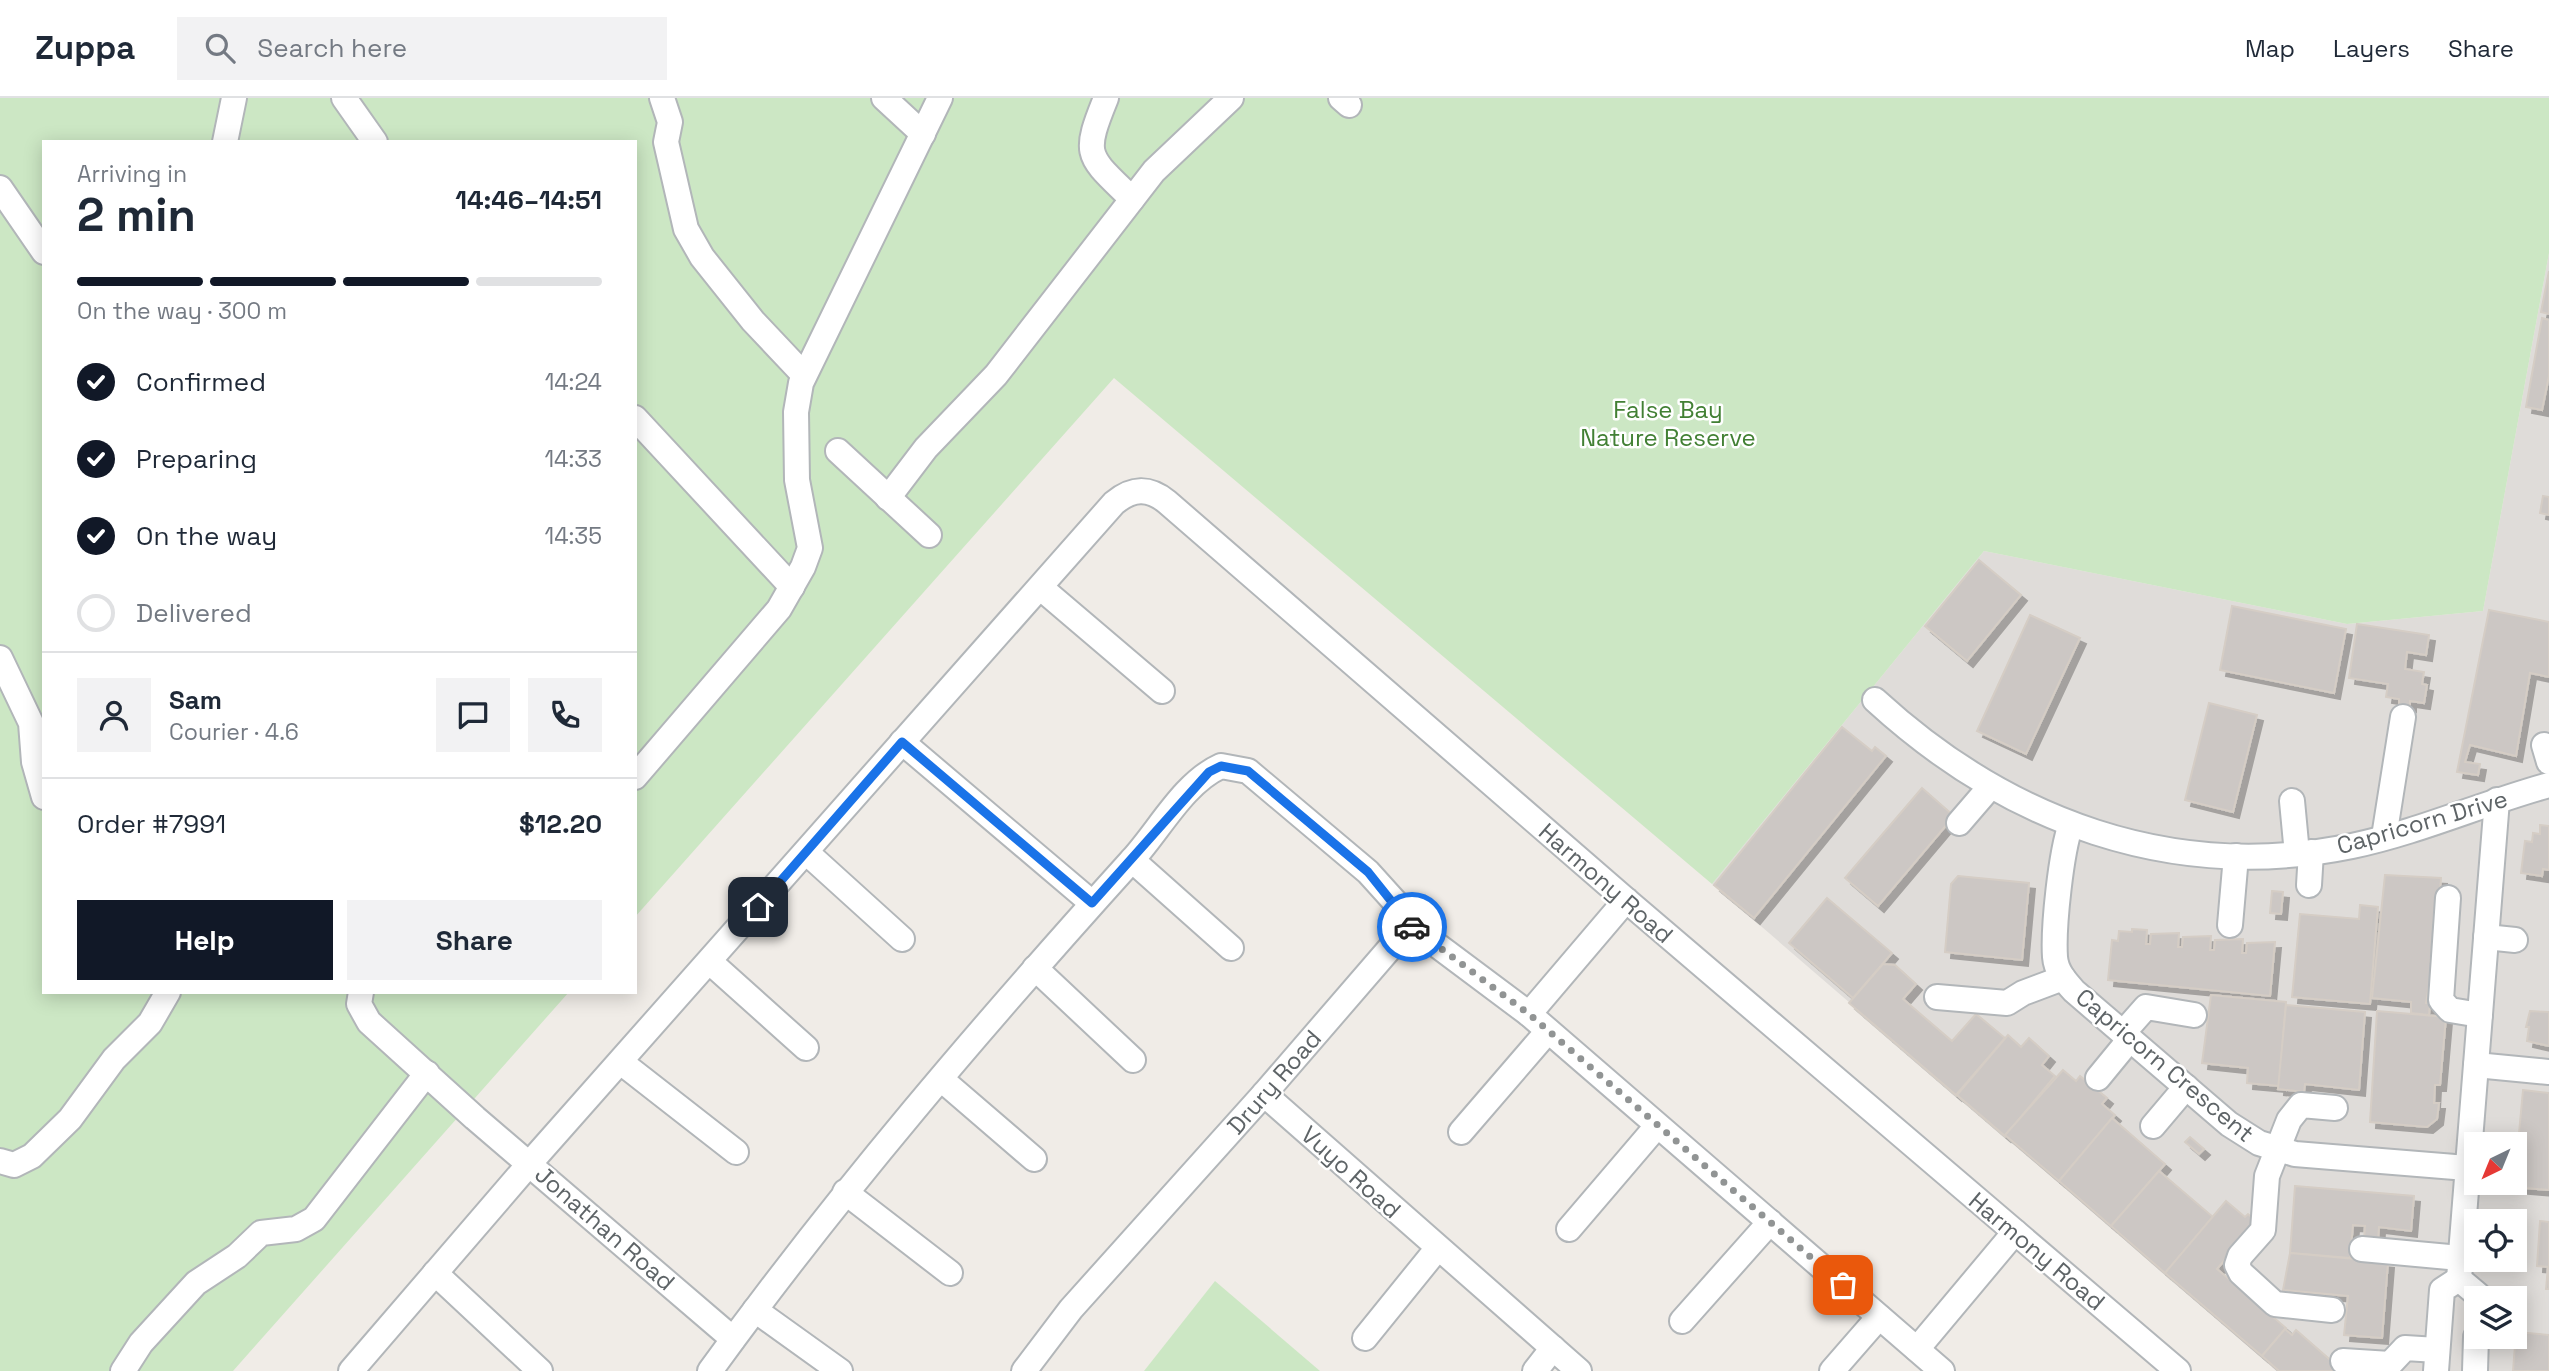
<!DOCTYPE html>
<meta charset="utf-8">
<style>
body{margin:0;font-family:"Space Grotesk",sans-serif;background:#f2f2f3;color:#1f2937;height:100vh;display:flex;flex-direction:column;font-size:26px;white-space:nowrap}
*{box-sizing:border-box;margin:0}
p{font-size:23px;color:#747a83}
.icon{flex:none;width:38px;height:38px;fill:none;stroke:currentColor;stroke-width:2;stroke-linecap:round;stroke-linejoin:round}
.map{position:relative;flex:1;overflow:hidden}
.details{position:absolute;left:42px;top:42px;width:595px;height:854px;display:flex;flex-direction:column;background:#fff;border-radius:0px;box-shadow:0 4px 18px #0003}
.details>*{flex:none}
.needle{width:46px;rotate:223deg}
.fabs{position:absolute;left:2464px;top:1034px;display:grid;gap:14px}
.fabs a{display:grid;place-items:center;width:63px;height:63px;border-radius:0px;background:#fff;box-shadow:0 4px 18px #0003;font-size:35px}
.pin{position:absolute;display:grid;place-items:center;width:60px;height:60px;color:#fff;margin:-30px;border-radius:14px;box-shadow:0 4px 10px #0006}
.courier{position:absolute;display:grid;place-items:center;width:70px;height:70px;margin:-35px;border:5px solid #1a73e8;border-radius:50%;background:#fff;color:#222;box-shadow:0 2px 9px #0007}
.overview em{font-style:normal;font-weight:600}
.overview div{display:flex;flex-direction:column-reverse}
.overview{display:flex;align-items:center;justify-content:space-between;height:119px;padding:0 35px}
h1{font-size:46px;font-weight:600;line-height:52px}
.bar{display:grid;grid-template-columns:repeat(4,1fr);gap:10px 7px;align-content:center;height:84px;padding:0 35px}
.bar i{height:9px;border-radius:5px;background:#e0e1e3}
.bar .active{background:#111827}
.bar p{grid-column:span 4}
.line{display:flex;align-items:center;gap:18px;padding:0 35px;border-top:2px solid #e0e1e3}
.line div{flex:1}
.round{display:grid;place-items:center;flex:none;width:74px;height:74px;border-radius:0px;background:#f2f2f3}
ol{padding:0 35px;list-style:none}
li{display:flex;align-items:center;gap:21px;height:77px}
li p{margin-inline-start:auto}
li .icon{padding:7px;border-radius:50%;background:#111827;color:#fff;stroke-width:4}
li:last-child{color:#747a83}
li i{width:38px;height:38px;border:4px solid #e0e1e3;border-radius:50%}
.cta{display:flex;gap:14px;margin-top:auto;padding:14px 35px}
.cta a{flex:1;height:80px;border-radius:0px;background:#111827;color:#fff;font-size:28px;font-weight:600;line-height:80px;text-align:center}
.cta a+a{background:#f2f2f3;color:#1f2937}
header{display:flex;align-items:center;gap:42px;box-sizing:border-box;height:98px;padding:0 35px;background:#fff;border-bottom:2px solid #e0e1e3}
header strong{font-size:33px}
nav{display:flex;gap:38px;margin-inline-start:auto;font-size:24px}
.search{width:490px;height:63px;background:#f2f2f3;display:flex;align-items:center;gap:18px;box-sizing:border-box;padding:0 24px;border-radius:0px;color:#747a83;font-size:26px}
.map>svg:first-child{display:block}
.industrial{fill:#dfdcd9;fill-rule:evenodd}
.green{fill:#cce7c4}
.building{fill:#ccc7c4;stroke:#d5cdc5;stroke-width:2;filter:url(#shadow)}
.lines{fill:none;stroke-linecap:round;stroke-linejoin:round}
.minor-casing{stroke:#b2b6b9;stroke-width:28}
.minor{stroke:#fff;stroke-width:24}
.done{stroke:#919494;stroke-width:7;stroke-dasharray:0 12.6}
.route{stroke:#1a73e8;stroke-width:9}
.labels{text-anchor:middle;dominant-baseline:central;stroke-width:5;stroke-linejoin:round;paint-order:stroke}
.park-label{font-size:24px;fill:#428034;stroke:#fff}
.street-label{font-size:24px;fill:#5e6467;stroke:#fff}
</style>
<header>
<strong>Zuppa</strong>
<div class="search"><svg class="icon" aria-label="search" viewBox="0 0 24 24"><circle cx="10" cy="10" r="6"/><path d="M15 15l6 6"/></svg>Search here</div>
<nav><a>Map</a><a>Layers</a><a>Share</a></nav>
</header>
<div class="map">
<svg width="2549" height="1273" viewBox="0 0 2549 1273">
<defs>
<filter id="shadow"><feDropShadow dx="6" dy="6" stdDeviation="0" flood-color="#0004"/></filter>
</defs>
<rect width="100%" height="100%" fill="#f0ece7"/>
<path class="industrial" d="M 2549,155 L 2549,1273 L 2277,1273 L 1712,786 L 1984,453 L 2347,526 L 2483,513 ZM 2476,1046 L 2515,1046 L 2515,1085 L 2476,1085 ZM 2476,1124 L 2515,1124 L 2515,1162 L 2476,1162 ZM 2476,1200 L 2515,1200 L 2515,1239 L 2476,1239 Z"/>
<g class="green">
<path d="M 0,0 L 2549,0 L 2549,155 L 2483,513 L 2347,526 L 1984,453 L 1712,786 L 1114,280 L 635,819 L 635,44 L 44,44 L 44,894 L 569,894 L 233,1273 L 0,1273 Z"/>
<path d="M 1215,1183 L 1320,1273 L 1144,1273 Z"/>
</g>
<g class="building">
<path d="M 2549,173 L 2549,216 L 2541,214 Z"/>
<path d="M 2542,220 L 2549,222 L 2549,278 L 2542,312 L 2526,309 Z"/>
<path d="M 2543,398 L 2549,399 L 2549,417 L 2540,415 Z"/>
<path d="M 1979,462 L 2021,497 L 1967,563 L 1925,528 Z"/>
<path d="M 2232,508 L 2346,531 L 2334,595 L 2220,572 Z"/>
<path d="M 2489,512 L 2549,524 L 2549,579 L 2530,575 L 2516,658 L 2470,647 L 2465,664 L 2480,666 L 2478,677 L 2457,674 Z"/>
<path d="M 2030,517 L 2080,540 L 2026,656 L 1977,633 Z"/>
<path d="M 2357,526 L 2429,537 L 2426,557 L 2407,554 L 2405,571 L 2424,574 L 2422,586 L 2427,587 L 2424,605 L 2410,603 L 2410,608 L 2399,606 L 2399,601 L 2386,599 L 2388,586 L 2349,580 Z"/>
<path d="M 2209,605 L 2257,617 L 2233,714 L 2185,702 Z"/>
<path d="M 1842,629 L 1872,653 L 1875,649 L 1886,658 L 1754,820 L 1714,787 Z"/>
<path d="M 1922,690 L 1954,718 L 1878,808 L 1845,780 Z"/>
<path d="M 2540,727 L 2549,728 L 2549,772 L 2543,771 L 2542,778 L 2521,775 L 2525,743 L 2532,744 L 2533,735 L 2540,736 Z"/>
<path d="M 2385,777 L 2441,780 L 2439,807 L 2435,806 L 2433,825 L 2437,825 L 2430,864 L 2433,865 L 2426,905 L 2430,905 L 2429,917 L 2411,915 L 2411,904 L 2372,900 Z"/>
<path d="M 1958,778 L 2029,785 L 2022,862 L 1945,854 L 1951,786 Z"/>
<path d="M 2272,793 L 2283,794 L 2281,816 L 2270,815 Z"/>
<path d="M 1827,800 L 1892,855 L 1853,900 L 1789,845 Z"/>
<path d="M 2360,807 L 2378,809 L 2370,906 L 2292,899 L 2300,816 L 2359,821 Z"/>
<path d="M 2132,831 L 2147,832 L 2146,846 L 2150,846 L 2151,836 L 2179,835 L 2178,849 L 2182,849 L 2183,839 L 2211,838 L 2210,852 L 2214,852 L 2215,842 L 2243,841 L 2242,855 L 2246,855 L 2247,845 L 2275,844 L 2270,898 L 2108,882 L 2112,842 L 2118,843 L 2119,833 L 2132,834 Z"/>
<path d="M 1883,866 L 1895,867 L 1916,886 L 1903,901 L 1952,943 L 1976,916 L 2005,940 L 1956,997 L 1849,905 Z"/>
<path d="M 2211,897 L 2286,904 L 2279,988 L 2247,985 L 2248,970 L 2202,965 Z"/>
<path d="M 2286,907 L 2365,914 L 2359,992 L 2305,986 L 2304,994 L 2278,991 Z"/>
<path d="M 2377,913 L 2446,919 L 2440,987 L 2435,987 L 2434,1005 L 2439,1005 L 2437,1021 L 2427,1029 L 2370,1024 Z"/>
<path d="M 2530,913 L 2549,914 L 2549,948 L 2527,943 L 2529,929 L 2526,929 Z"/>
<path d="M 2008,937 L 2021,949 L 2029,940 L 2049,958 L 2042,967 L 2055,978 L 2005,1038 L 1957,997 Z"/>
<path d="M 2063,972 L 2076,983 L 2080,978 L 2107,1000 L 2102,1006 L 2115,1017 L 2059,1083 L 2005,1037 Z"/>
<path d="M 2523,992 L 2549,995 L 2549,1092 L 2514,1089 Z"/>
<path d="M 2112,1020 L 2165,1066 L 2111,1128 L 2059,1083 Z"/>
<path d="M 2190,1039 L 2204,1051 L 2199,1056 L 2185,1044 Z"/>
<path d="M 2159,1073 L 2213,1119 L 2165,1175 L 2111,1128 Z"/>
<path d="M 2295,1088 L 2414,1098 L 2411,1133 L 2379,1129 L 2378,1143 L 2364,1142 L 2365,1128 L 2353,1127 L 2350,1160 L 2290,1155 Z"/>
<path d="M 2226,1103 L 2245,1119 L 2248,1116 L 2257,1124 L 2217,1171 L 2286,1230 L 2262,1258 L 2165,1175 Z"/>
<path d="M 2540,1123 L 2549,1124 L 2549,1191 L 2546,1191 L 2548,1169 L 2537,1168 Z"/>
<path d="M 2290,1155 L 2388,1164 L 2382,1240 L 2344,1237 L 2348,1198 L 2283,1192 Z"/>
<path d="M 2285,1231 L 2292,1237 L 2296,1232 L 2343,1273 L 2279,1273 L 2262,1258 Z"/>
<path d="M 2516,1234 L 2549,1237 L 2549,1273 L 2513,1273 Z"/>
</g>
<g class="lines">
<defs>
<g id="minor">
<path d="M 344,0 L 375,44"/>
<path d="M 662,0 L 670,24 L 666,44 L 686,131 L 702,159 L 753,223 L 804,277"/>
<path d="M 884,0 L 923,36"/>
<path d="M 1106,0 C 1082,59 1087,57 1132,101"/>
<path d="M 1341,0 L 1349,7"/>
<path d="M 225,44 L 234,0"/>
<path d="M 0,90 L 44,154"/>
<path d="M 635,320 L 792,489"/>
<path d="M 838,353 L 929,437"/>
<path d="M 888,400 L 926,350 L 996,277 L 1154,73 L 1231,0"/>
<path d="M 1041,490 L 1162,593"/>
<path d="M 0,560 L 31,625 L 34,664 L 44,699"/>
<path d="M 1875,602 C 2007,723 2172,785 2352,748 C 2419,734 2483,705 2549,687"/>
<path d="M 902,644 L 1092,805"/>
<path d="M 2544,647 L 2549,664"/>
<path d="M 635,679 L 779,511 L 803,469 L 810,450 L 797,382 L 796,314 L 801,285 L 940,0"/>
<path d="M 2292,703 L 2297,756"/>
<path d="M 1959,725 L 1990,689"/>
<path d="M 2071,726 C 2061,754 2053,829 2055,859 C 2056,873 2065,883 2074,893 L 2229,1026 L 2259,1045 L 2295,1056 L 2467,1070"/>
<path d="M 2384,739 L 2403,619"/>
<path d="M 806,754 L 902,841"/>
<path d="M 1132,762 L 1231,850"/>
<path d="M 2309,787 L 2311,754"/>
<path d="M 2448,800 L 2441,902 L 2450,912 L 2480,917"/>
<path d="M 2230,827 L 2236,758"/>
<path d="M 2486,839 L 2515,842"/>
<path d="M 710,864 L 806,950"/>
<path d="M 1035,870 L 1133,962"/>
<path d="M 361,894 L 359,906 L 369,924 L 475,1020 L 733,1241"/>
<path d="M 1937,899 L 2007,905 L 2023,895 L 2063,880"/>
<path d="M 1529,916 L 1626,802"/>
<path d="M 2123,935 L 2146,909 L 2194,917"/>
<path d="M 622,965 L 736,1054"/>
<path d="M 2476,967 L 2549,974"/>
<path d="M 2098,980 L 2130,941"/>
<path d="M 941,981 L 1034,1061"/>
<path d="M 1264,996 L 1579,1273"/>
<path d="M 2153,1028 L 2186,989"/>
<path d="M 1461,1034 L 1548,933"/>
<path d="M 0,1063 L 14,1067 L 32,1058 L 70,1021 L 114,961 L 150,925 L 168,894"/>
<path d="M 845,1094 L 950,1175"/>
<path d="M 1569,1131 L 1657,1028"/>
<path d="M 2362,1151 L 2460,1160"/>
<path d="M 435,1175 L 540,1273"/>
<path d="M 2478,1200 L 2478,1197 L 2459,1181 L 2497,702"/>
<path d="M 755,1212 L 840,1273"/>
<path d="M 2332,1212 L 2275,1206 L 2241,1175 L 2237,1167 L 2240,1158 L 2263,1132 L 2267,1078 L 2289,1022 L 2301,1007 L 2335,1010"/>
<path d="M 1682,1223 L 1770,1124"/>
<path d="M 1365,1240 L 1437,1151"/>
<path d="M 1917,1251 L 2015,1134"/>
<path d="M 2343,1263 L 2390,1266 L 2405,1250 L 2437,1252"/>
<path d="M 123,1273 L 141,1245 L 196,1185 L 237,1158 L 261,1135 L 296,1131 L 314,1121 L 427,975"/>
<path d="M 351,1273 L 530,1065 L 1114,405 C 1132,390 1149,389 1167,404 L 1626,802 L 2178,1273"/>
<path d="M 710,1273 C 839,1095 983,927 1131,763 C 1159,733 1183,685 1221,668 L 1248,673 L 1368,774 L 1396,805 L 1410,827 L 1529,916 L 1942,1273"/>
<path d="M 1024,1273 L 1071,1211 L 1264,996 L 1410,827"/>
<path d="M 1535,1273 L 1553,1250"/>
<path d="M 1832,1273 L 1879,1219"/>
<path d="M 2436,1273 L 2442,1192 L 2459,1181"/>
<path d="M 2475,1273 L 2476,1239"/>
</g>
</defs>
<use href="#minor" class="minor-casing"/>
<use href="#minor" class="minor"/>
</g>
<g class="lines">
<path class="done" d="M 1412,829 L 1529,916 L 1843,1187"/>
<path class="route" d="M 758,809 L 902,644 L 1092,805 L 1209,674 L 1221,668 L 1248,673 L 1368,774 L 1412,829"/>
</g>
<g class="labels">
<g class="park-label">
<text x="1668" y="311">False Bay<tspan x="1668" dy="28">Nature Reserve</tspan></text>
</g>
<g class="street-label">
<text transform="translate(2422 724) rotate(-16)">Capricorn Drive</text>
<text transform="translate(1606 785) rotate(41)">Harmony Road</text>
<text transform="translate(2165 967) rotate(40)">Capricorn Crescent</text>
<text transform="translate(1274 984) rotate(-49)">Drury Road</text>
<text transform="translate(1351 1074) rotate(42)">Vuyo Road</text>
<text transform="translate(605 1130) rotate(41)">Jonathan Road</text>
<text transform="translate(2037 1153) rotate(40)">Harmony Road</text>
</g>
</g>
</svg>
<div class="fabs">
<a><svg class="needle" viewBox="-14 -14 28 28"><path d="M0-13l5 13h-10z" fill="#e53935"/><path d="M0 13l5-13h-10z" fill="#747a83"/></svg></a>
<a><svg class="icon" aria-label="locate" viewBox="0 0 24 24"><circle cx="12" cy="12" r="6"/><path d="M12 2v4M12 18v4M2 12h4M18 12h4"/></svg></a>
<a><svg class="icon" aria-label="layers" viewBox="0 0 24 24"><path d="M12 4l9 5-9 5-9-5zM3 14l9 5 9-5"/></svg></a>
</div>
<div class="pin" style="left:1843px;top:1187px;background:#ea580c"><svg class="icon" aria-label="bag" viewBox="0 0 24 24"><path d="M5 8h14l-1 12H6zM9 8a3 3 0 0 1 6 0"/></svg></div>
<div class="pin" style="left:758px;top:809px;background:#1f2937"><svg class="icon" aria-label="home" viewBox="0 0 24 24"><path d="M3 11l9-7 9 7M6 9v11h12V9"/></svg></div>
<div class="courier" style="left:1412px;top:829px"><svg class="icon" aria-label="car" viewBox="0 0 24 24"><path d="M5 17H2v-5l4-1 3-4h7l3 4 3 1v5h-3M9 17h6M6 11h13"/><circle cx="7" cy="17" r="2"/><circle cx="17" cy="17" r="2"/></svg></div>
<section class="details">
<div class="overview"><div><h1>2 min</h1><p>Arriving in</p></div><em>14:46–14:51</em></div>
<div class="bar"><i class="active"></i><i class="active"></i><i class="active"></i><i></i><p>On the way · 300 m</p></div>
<ol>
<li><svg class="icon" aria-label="check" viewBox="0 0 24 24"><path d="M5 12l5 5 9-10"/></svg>Confirmed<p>14:24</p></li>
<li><svg class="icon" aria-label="check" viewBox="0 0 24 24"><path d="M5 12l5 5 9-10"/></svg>Preparing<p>14:33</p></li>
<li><svg class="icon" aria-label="check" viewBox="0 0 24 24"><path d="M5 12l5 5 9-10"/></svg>On the way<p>14:35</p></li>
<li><i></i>Delivered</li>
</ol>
<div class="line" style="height:126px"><a class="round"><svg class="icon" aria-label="person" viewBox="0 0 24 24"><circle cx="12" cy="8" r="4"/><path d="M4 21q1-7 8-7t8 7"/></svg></a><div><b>Sam</b><p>Courier · 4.6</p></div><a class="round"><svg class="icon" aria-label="chat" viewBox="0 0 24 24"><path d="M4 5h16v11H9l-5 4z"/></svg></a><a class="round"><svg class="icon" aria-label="phone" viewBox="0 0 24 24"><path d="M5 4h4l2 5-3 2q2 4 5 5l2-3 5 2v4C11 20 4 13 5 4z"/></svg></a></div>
<div class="line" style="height:91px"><div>Order #7991</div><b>$12.20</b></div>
<div class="cta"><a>Help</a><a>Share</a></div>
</section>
</div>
